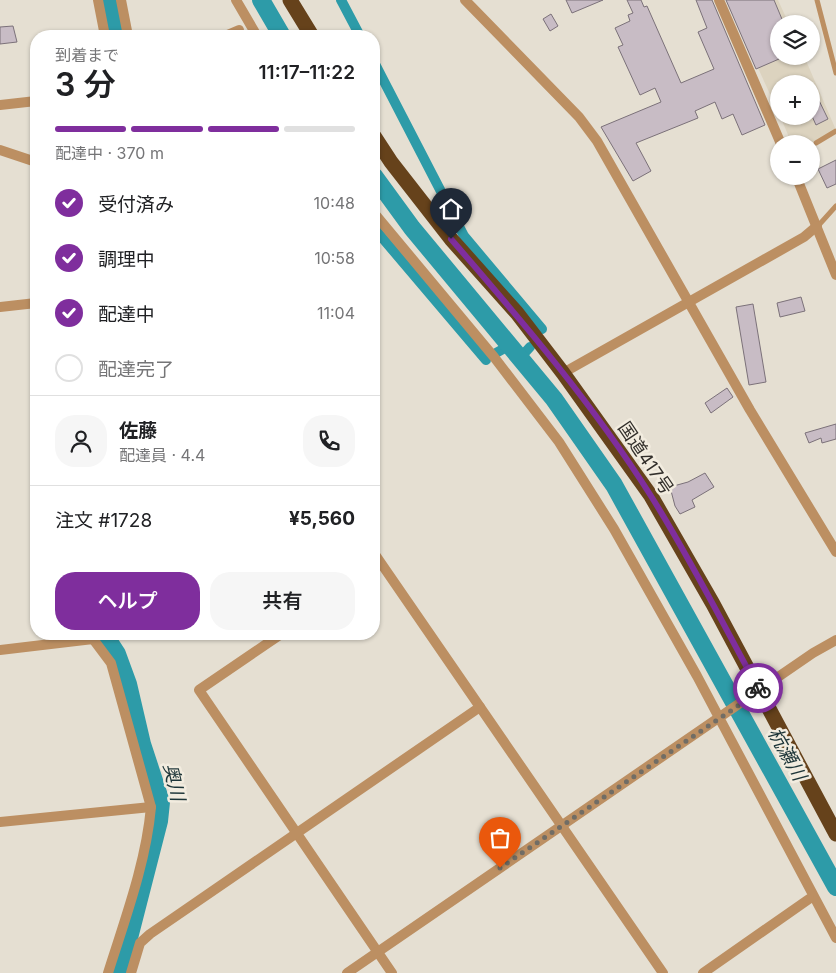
<!DOCTYPE html>
<html lang="ja">
<meta charset="utf-8">
<style>
body{margin:0;font-family:Inter,"Noto Sans JP",sans-serif;background:#f6f6f6;color:#202124;height:100vh;display:flex;flex-direction:column;font-size:19px;white-space:nowrap}
*{box-sizing:border-box;margin:0}
p{font-size:16px;color:#757577}
.icon{flex:none;width:28px;height:28px;fill:none;stroke:currentColor;stroke-width:2;stroke-linecap:round;stroke-linejoin:round}
.map{position:relative;flex:1;overflow:hidden}
.side{position:absolute;left:30px;top:30px;width:350px;height:610px;display:flex;flex-direction:column;background:#fff;border-radius:20px;box-shadow:0 1px 4px #0004}
.side>*{flex:none}
.controls{position:absolute;left:770px;top:15px;display:grid;gap:10px}
.controls a{display:grid;place-items:center;width:50px;height:50px;border-radius:50%;background:#fff;box-shadow:0 1px 4px #0004;font-size:25px}
.pin{position:absolute;display:grid;place-items:center;width:42px;height:42px;color:#fff;margin:-51px -21px;border-radius:50% 50% 50% 0;rotate:-45deg;box-shadow:0 0 5px #0007}
.pin .icon{rotate:45deg}
.courier{position:absolute;display:grid;place-items:center;width:50px;height:50px;margin:-25px;border:4px solid #7f2e9d;border-radius:50%;background:#fff;color:#222;box-shadow:0 1px 6px #0007}
.overview em{font-style:normal;font-weight:600}
.overview div{display:flex;flex-direction:column-reverse}
.overview{display:flex;align-items:center;justify-content:space-between;height:85px;padding:0 25px}
h1{font-size:32px;font-weight:600;line-height:38px}
.bar{display:grid;grid-template-columns:repeat(4,1fr);gap:8px 5px;align-content:center;height:60px;padding:0 25px}
.bar i{height:6px;border-radius:4px;background:#e0e0e0}
.bar .selected{background:#7f2e9d}
.bar p{grid-column:span 4}
.line{display:flex;align-items:center;gap:12px;padding:0 25px;border-top:1px solid #e0e0e0}
.line div{flex:1}
.round{display:grid;place-items:center;flex:none;width:52px;height:52px;border-radius:20px;background:#f6f6f6}
ol{padding:0 25px;list-style:none}
li{display:flex;align-items:center;gap:15px;height:55px}
li p{margin-inline-start:auto}
li .icon{padding:5px;border-radius:50%;background:#7f2e9d;color:#fff;stroke-width:4}
li:last-child{color:#757577}
li i{width:28px;height:28px;border:2px solid #e0e0e0;border-radius:50%}
.action{display:flex;gap:10px;margin-top:auto;padding:10px 25px}
.action a{flex:1;height:58px;border-radius:20px;background:#7f2e9d;color:#fff;font-size:20px;font-weight:600;line-height:58px;text-align:center}
.action a+a{background:#f6f6f6;color:#202124}
.map>svg:first-child{display:block}
.built{fill:#dcd3bf}
.lines{fill:none;stroke-linecap:round;stroke-linejoin:round}
.canal{stroke:#2d9ba8;stroke-width:10}
.river{stroke:#2d9ba8;stroke-width:18}
.building{fill:#c8bcc5;stroke:#7b7179}
.lane{stroke:#bc8f62;stroke-width:5}
.street{stroke:#bc8f62;stroke-width:10}
.highway{stroke:#66421b;stroke-width:15}
.done{stroke:#716d65;stroke-width:5;stroke-dasharray:0 9}
.route{stroke:#7f2e9d;stroke-width:6}
.labels{text-anchor:middle;dominant-baseline:central;stroke-width:5;stroke-linejoin:round;paint-order:stroke}
.street-label{font-size:18px;fill:#322f2b;stroke:#f2ecdf}
.water-label{font-size:19px;font-style:italic;fill:#1d3538;stroke:#f2ecdf}
</style>
<div class="map">
<svg width="836" height="973" viewBox="0 0 836 973">
<rect width="100%" height="100%" fill="#e5dfd2"/>
<path class="built" d="M 727,0 L 778,0 L 789,24 L 779,24 L 779,56 L 804,56 L 836,130 L 811,144 L 792,144 L 780,116 L 811,116 L 811,84 L 779,84 L 779,114 Z"/>
<g class="lines">
<g class="canal">
<path d="M 341,0 L 360,36"/>
<path d="M 374,62 L 464,236 L 542,329"/>
<path d="M 374,228 L 486,360"/>
<path d="M 496,353 L 510,345"/>
<path d="M 520,358 L 530,347"/>
</g>
<g class="river">
<path d="M 109,0 L 116,36"/>
<path d="M 261,0 L 282,36"/>
<path d="M 374,176 L 412,228 L 554,399 L 614,485 L 836,887"/>
<path d="M 104,634 L 117,654 L 128,684 L 142,744 L 161,802 L 159,821 L 120,973"/>
</g>
</g>
<g class="building">
<path d="M 566,0 L 603,0 L 572,13 Z"/>
<path d="M 627,0 L 641,0 L 644,7 L 647,6 L 681,83 L 714,69 L 698,32 L 707,28 L 696,0 L 712,0 L 765,125 L 742,135 L 733,114 L 722,119 L 715,102 L 695,111 L 698,118 L 636,143 L 651,171 L 633,181 L 601,127 L 661,102 L 655,88 L 640,95 L 618,47 L 623,45 L 615,28 L 630,21 L 628,15 L 633,13 Z"/>
<path d="M 726,0 L 774,0 L 784,24 L 779,24 L 779,59 L 756,69 Z"/>
<path d="M 551,14 L 558,26 L 550,31 L 543,19 Z"/>
<path d="M 13,26 L 17,42 L 0,44 L 0,27 Z"/>
<path d="M 811,84 L 828,119 L 816,125 L 811,114 Z"/>
<path d="M 836,160 L 836,184 L 827,188 L 818,169 Z"/>
<path d="M 801,297 L 805,311 L 780,317 L 777,303 Z"/>
<path d="M 753,304 L 766,382 L 749,385 L 736,307 Z"/>
<path d="M 727,388 L 733,397 L 711,413 L 705,403 Z"/>
<path d="M 836,424 L 836,439 L 822,443 L 821,438 L 809,443 L 805,433 Z"/>
<path d="M 705,473 L 714,487 L 692,500 L 695,507 L 680,514 L 675,506 L 670,487 L 688,482 Z"/>
</g>
<g class="lines">
<g class="lane">
<path d="M 817,0 L 836,73"/>
<path d="M 816,143 L 836,131"/>
<path d="M 818,226 L 836,206"/>
</g>
<g class="street">
<path d="M 98,0 L 105,36"/>
<path d="M 121,0 L 128,36"/>
<path d="M 236,0 L 257,36"/>
<path d="M 465,0 L 579,117 L 597,141 L 750,410 L 836,552"/>
<path d="M 719,0 L 781,144"/>
<path d="M 225,36 L 239,30"/>
<path d="M 0,105 L 36,101"/>
<path d="M 0,150 L 36,162"/>
<path d="M 796,176 L 836,275"/>
<path d="M 374,213 L 494,357 L 559,442 L 614,529 L 697,676 L 836,938"/>
<path d="M 0,307 L 36,303"/>
<path d="M 563,373 L 804,237 L 817,226"/>
<path d="M 374,553 L 663,973"/>
<path d="M 281,634 L 199,690 L 392,973"/>
<path d="M 0,650 L 93,639 L 111,663 L 151,807 C 146,863 125,919 108,973"/>
<path d="M 0,822 L 151,807"/>
<path d="M 131,973 L 140,943 L 150,934 L 480,707"/>
<path d="M 347,973 L 813,653 L 836,640"/>
<path d="M 703,973 L 809,899"/>
</g>
<g class="highway">
<path d="M 290,0 L 312,36"/>
<path d="M 374,136 L 391,162 L 451,239 L 517,313 L 563,373 L 651,496 L 713,604 L 836,834"/>
</g>
</g>
<g class="lines">
<path class="done" d="M 500,868 L 748,699 L 758,690 L 758,688"/>
<path class="route" d="M 451,239 C 522,321 593,404 651,496 C 690,558 723,624 758,688"/>
</g>
<g class="labels">
<g class="street-label">
<text transform="translate(646 458) rotate(56)">国道417号</text>
</g>
<g class="water-label">
<text transform="translate(787 754) rotate(61)">杭瀬川</text>
<text transform="translate(174 782) rotate(77)">奥川</text>
</g>
</g>
</svg>
<div class="controls">
<a><svg class="icon" aria-label="layers" viewBox="0 0 24 24"><path d="M12 4l9 5-9 5-9-5zM3 14l9 5 9-5"/></svg></a>
<a>+</a>
<a>−</a>
</div>
<div class="pin" style="left:500px;top:868px;background:#ea580c"><svg class="icon" aria-label="bag" viewBox="0 0 24 24"><path d="M5 8h14l-1 12H6zM9 8a3 3 0 0 1 6 0"/></svg></div>
<div class="pin" style="left:451px;top:239px;background:#1f2937"><svg class="icon" aria-label="home" viewBox="0 0 24 24"><path d="M3 11l9-7 9 7M6 9v11h12V9"/></svg></div>
<div class="courier" style="left:758px;top:688px"><svg class="icon" aria-label="bike" viewBox="0 0 24 24"><circle cx="6" cy="16" r="4"/><circle cx="18" cy="16" r="4"/><path d="M6 16l4-8h5l3 8M10 8l3 8H6M13 5h3"/></svg></div>
<section class="side">
<div class="overview"><div><h1>3 分</h1><p>到着まで</p></div><em>11:17–11:22</em></div>
<div class="bar"><i class="selected"></i><i class="selected"></i><i class="selected"></i><i></i><p>配達中 · 370 m</p></div>
<ol>
<li><svg class="icon" aria-label="check" viewBox="0 0 24 24"><path d="M5 12l5 5 9-10"/></svg>受付済み<p>10:48</p></li>
<li><svg class="icon" aria-label="check" viewBox="0 0 24 24"><path d="M5 12l5 5 9-10"/></svg>調理中<p>10:58</p></li>
<li><svg class="icon" aria-label="check" viewBox="0 0 24 24"><path d="M5 12l5 5 9-10"/></svg>配達中<p>11:04</p></li>
<li><i></i>配達完了</li>
</ol>
<div class="line" style="height:90px"><a class="round"><svg class="icon" aria-label="person" viewBox="0 0 24 24"><circle cx="12" cy="8" r="4"/><path d="M4 21q1-7 8-7t8 7"/></svg></a><div><b>佐藤</b><p>配達員 · 4.4</p></div><a class="round"><svg class="icon" aria-label="phone" viewBox="0 0 24 24"><path d="M5 4h4l2 5-3 2q2 4 5 5l2-3 5 2v4C11 20 4 13 5 4z"/></svg></a></div>
<div class="line" style="height:65px"><div>注文 #1728</div><b>¥5,560</b></div>
<div class="action"><a>ヘルプ</a><a>共有</a></div>
</section>
</div>
